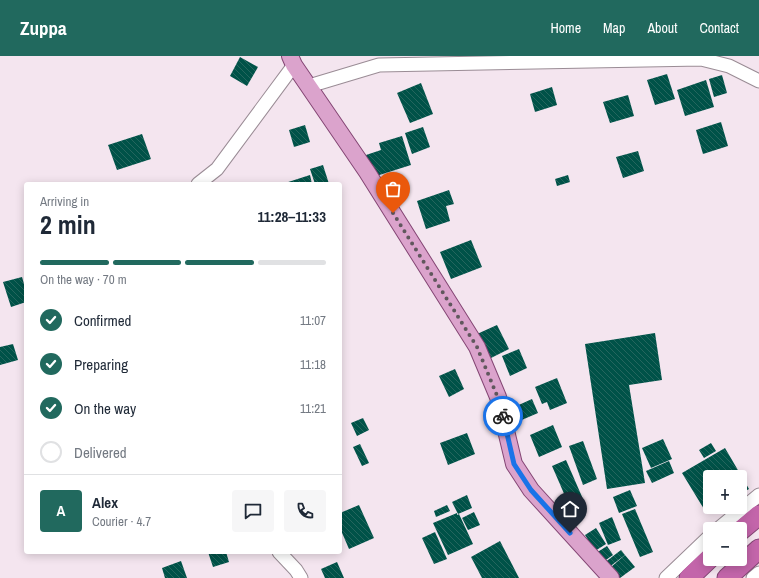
<!DOCTYPE html>
<meta charset="utf-8">
<style>
body{margin:0;font-family:"Archivo Narrow",sans-serif;background:#f6f6f7;color:#1f2937;height:100vh;display:flex;flex-direction:column;font-size:15px;white-space:nowrap}
*{box-sizing:border-box;margin:0}
p{font-size:13px;color:#747a83}
.icon{flex:none;width:22px;height:22px;fill:none;stroke:currentColor;stroke-width:2;stroke-linecap:round;stroke-linejoin:round}
.map{position:relative;flex:1;overflow:hidden}
.sheet{position:absolute;left:24px;top:126px;width:318px;height:372px;display:flex;flex-direction:column;background:#fff;border-radius:4px;box-shadow:0 2px 10px #0003}
.sheet>*{flex:none}
.buttons{position:absolute;left:703px;top:414px;display:grid;gap:8px}
.buttons a{display:grid;place-items:center;width:44px;height:44px;border-radius:4px;background:#fff;box-shadow:0 2px 10px #0003;font-size:20px}
.pin{position:absolute;display:grid;place-items:center;width:34px;height:34px;color:#fff;margin:-41px -17px;border-radius:50% 50% 50% 0;rotate:-45deg;box-shadow:0 0 4px #0007}
.pin .icon{rotate:45deg}
.courier{position:absolute;display:grid;place-items:center;width:40px;height:40px;margin:-20px;border:3px solid #1a73e8;border-radius:50%;background:#fff;color:#222;box-shadow:0 1px 5px #0007}
.overview em{font-style:normal;font-weight:800}
.overview div{display:flex;flex-direction:column-reverse}
.overview{display:flex;align-items:center;justify-content:space-between;height:68px;padding:0 16px}
h1{font-size:26px;font-weight:800;line-height:30px}
.bar{display:grid;grid-template-columns:repeat(4,1fr);gap:6px 4px;align-content:center;height:48px;padding:0 16px}
.bar i{height:5px;border-radius:3px;background:#e0e1e3}
.bar .selected{background:#21695e}
.bar p{grid-column:span 4}
.line{display:flex;align-items:center;gap:10px;padding:0 16px;border-top:1px solid #e0e1e3}
.line div{flex:1}
.round{display:grid;place-items:center;flex:none;width:42px;height:42px;border-radius:4px;background:#f6f6f7}
ol{padding:0 16px;list-style:none}
li{display:flex;align-items:center;gap:12px;height:44px}
li p{margin-inline-start:auto}
li .icon{padding:4px;border-radius:50%;background:#21695e;color:#fff;stroke-width:4}
li:last-child{color:#747a83}
li i{width:22px;height:22px;border:2px solid #e0e1e3;border-radius:50%}
header{display:flex;align-items:center;gap:24px;box-sizing:border-box;height:56px;padding:0 20px;background:#21695e;color:#fff}
header strong{font-size:19px}
nav{display:flex;gap:22px;margin-inline-start:auto;font-size:14px}
.map>svg:first-child{display:block}
.building{fill:url(#building-back-hatch)}
.lines{fill:none;stroke-linecap:round;stroke-linejoin:round}
.minor-casing{stroke:#9a8c95;stroke-width:15}
.major-casing{stroke:#844674;stroke-width:18}
.highway-casing{stroke:#844674;stroke-width:21}
.minor{stroke:#fff;stroke-width:13}
.major{stroke:#dba3cc;stroke-width:16}
.highway{stroke:#c365aa;stroke-width:19}
.done{stroke:#60575d;stroke-width:4;stroke-dasharray:0 7.2}
.route{stroke:#1a73e8;stroke-width:5}
</style>
<header>
<strong>Zuppa</strong>
<nav><a>Home</a><a>Map</a><a>About</a><a>Contact</a></nav>
</header>
<div class="map">
<svg width="759" height="522" viewBox="0 0 759 522">
<defs>
<pattern id="building-back-hatch" width="6" height="6" patternUnits="userSpaceOnUse"><rect width="6" height="6" fill="#005248"/><path d="M-1 5l2 2M0 0l6 6M5-1l2 2" fill="none" stroke="#25665e"/></pattern>
</defs>
<rect width="100%" height="100%" fill="#f4e5ef"/>
<g class="building">
<path d="M 240,1 L 258,11 L 247,30 L 230,20 Z"/>
<path d="M 667,18 L 675,43 L 655,49 L 647,24 Z"/>
<path d="M 722,19 L 727,37 L 714,41 L 709,23 Z"/>
<path d="M 706,24 L 714,51 L 685,60 L 677,34 Z"/>
<path d="M 421,27 L 433,58 L 410,67 L 397,37 Z"/>
<path d="M 552,31 L 557,49 L 535,56 L 530,38 Z"/>
<path d="M 628,39 L 634,60 L 610,67 L 603,46 Z"/>
<path d="M 721,66 L 728,90 L 703,98 L 696,74 Z"/>
<path d="M 305,69 L 310,86 L 294,91 L 289,74 Z"/>
<path d="M 423,71 L 430,91 L 412,98 L 405,77 Z"/>
<path d="M 142,78 L 151,103 L 117,114 L 108,89 Z"/>
<path d="M 402,80 L 411,109 L 373,121 L 366,99 L 381,94 L 379,87 Z"/>
<path d="M 638,95 L 644,115 L 623,122 L 616,101 Z"/>
<path d="M 323,109 L 329,128 L 315,128 L 310,113 Z"/>
<path d="M 310,119 L 312,128 L 282,128 Z"/>
<path d="M 568,119 L 570,126 L 557,130 L 555,123 Z"/>
<path d="M 449,134 L 454,148 L 446,150 L 450,165 L 426,173 L 417,145 Z"/>
<path d="M 471,184 L 482,211 L 451,223 L 440,196 Z"/>
<path d="M 22,221 L 26,235 L 26,246 L 11,251 L 3,226 Z"/>
<path d="M 497,269 L 509,293 L 489,303 L 477,278 Z"/>
<path d="M 655,277 L 662,324 L 629,329 L 645,427 L 607,433 L 585,288 Z"/>
<path d="M 13,288 L 18,304 L 0,309 L 0,291 Z"/>
<path d="M 519,293 L 527,312 L 510,320 L 502,300 Z"/>
<path d="M 455,313 L 464,333 L 449,341 L 439,320 Z"/>
<path d="M 557,322 L 567,347 L 550,354 L 547,346 L 542,348 L 535,331 Z"/>
<path d="M 532,343 L 538,357 L 517,366 L 512,352 Z"/>
<path d="M 363,362 L 369,374 L 357,380 L 351,367 Z"/>
<path d="M 553,369 L 562,391 L 539,401 L 530,379 Z"/>
<path d="M 467,377 L 475,398 L 448,409 L 440,387 Z"/>
<path d="M 663,383 L 672,403 L 651,412 L 642,392 Z"/>
<path d="M 583,385 L 597,423 L 583,429 L 569,390 Z"/>
<path d="M 711,387 L 716,395 L 704,402 L 699,394 Z"/>
<path d="M 360,388 L 369,407 L 362,410 L 353,391 Z"/>
<path d="M 725,392 L 749,433 L 740,438 L 740,421 L 710,421 L 710,451 L 719,451 L 707,458 L 682,417 Z"/>
<path d="M 566,404 L 583,443 L 569,449 L 552,410 Z"/>
<path d="M 669,405 L 674,417 L 652,427 L 646,415 Z"/>
<path d="M 630,434 L 637,450 L 619,457 L 613,441 Z"/>
<path d="M 467,439 L 472,452 L 458,458 L 452,446 Z"/>
<path d="M 359,449 L 374,482 L 349,493 L 340,472 L 340,457 Z"/>
<path d="M 447,449 L 450,455 L 436,461 L 434,455 Z"/>
<path d="M 635,453 L 653,496 L 640,501 L 622,458 Z"/>
<path d="M 474,456 L 480,469 L 468,474 L 462,462 Z"/>
<path d="M 457,457 L 457,459 L 459,458 L 473,488 L 448,499 L 433,467 Z"/>
<path d="M 612,461 L 621,484 L 608,489 L 599,467 Z"/>
<path d="M 596,472 L 606,488 L 595,495 L 585,479 Z"/>
<path d="M 435,476 L 447,503 L 434,508 L 422,482 Z"/>
<path d="M 500,485 L 519,522 L 482,522 L 471,501 Z"/>
<path d="M 607,490 L 613,499 L 603,506 L 596,497 Z"/>
<path d="M 621,494 L 625,499 L 608,512 L 604,507 Z"/>
<path d="M 208,496 L 226,496 L 229,506 L 213,511 Z"/>
<path d="M 625,499 L 635,511 L 620,522 L 611,511 Z"/>
<path d="M 181,505 L 187,522 L 165,522 L 162,512 Z"/>
<path d="M 337,506 L 344,522 L 325,522 L 321,513 Z"/>
</g>
<g class="lines">
<defs>
<g id="minor">
<path d="M 309,30 L 379,9 L 701,3 L 729,10 L 759,25"/>
<path d="M 198,128 L 217,113 L 294,9"/>
<path d="M 718,473 L 759,439"/>
<path d="M 279,496 L 296,514 L 301,522"/>
<path d="M 666,522 L 710,480"/>
<path d="M 753,522 L 759,517"/>
</g>
<path id="major" d="M 290,0 L 294,9 L 367,116 L 477,291 L 498,341 L 514,408 L 531,434 L 611,522"/>
<g id="highway">
<path d="M 740,475 L 759,459"/>
<path d="M 689,522 L 710,502"/>
<path d="M 727,522 L 759,493"/>
</g>
</defs>
<use href="#minor" class="minor-casing"/>
<use href="#major" class="major-casing"/>
<use href="#highway" class="highway-casing"/>
<use href="#minor" class="minor"/>
<use href="#major" class="major"/>
<use href="#highway" class="highway"/>
</g>
<g class="lines">
<path class="done" d="M 393,157 L 477,291 L 498,342 L 503,360"/>
<path class="route" d="M 503,360 L 514,408 L 531,434 L 570,477"/>
</g>
</svg>
<div class="buttons">
<a>+</a>
<a>−</a>
</div>
<div class="pin" style="left:393px;top:157px;background:#ea580c"><svg class="icon" aria-label="bag" viewBox="0 0 24 24"><path d="M5 8h14l-1 12H6zM9 8a3 3 0 0 1 6 0"/></svg></div>
<div class="pin" style="left:570px;top:477px;background:#1f2937"><svg class="icon" aria-label="home" viewBox="0 0 24 24"><path d="M3 11l9-7 9 7M6 9v11h12V9"/></svg></div>
<div class="courier" style="left:503px;top:360px"><svg class="icon" aria-label="bike" viewBox="0 0 24 24"><circle cx="6" cy="16" r="4"/><circle cx="18" cy="16" r="4"/><path d="M6 16l4-8h5l3 8M10 8l3 8H6M13 5h3"/></svg></div>
<section class="sheet">
<div class="overview"><div><h1>2 min</h1><p>Arriving in</p></div><em>11:28–11:33</em></div>
<div class="bar"><i class="selected"></i><i class="selected"></i><i class="selected"></i><i></i><p>On the way · 70 m</p></div>
<ol>
<li><svg class="icon" aria-label="check" viewBox="0 0 24 24"><path d="M5 12l5 5 9-10"/></svg>Confirmed<p>11:07</p></li>
<li><svg class="icon" aria-label="check" viewBox="0 0 24 24"><path d="M5 12l5 5 9-10"/></svg>Preparing<p>11:18</p></li>
<li><svg class="icon" aria-label="check" viewBox="0 0 24 24"><path d="M5 12l5 5 9-10"/></svg>On the way<p>11:21</p></li>
<li><i></i>Delivered</li>
</ol>
<div class="line" style="height:72px"><b class="round" style="background:#21695e;color:#fff">A</b><div><b>Alex</b><p>Courier · 4.7</p></div><a class="round"><svg class="icon" aria-label="chat" viewBox="0 0 24 24"><path d="M4 5h16v11H9l-5 4z"/></svg></a><a class="round"><svg class="icon" aria-label="phone" viewBox="0 0 24 24"><path d="M5 4h4l2 5-3 2q2 4 5 5l2-3 5 2v4C11 20 4 13 5 4z"/></svg></a></div>
</section>
</div>
